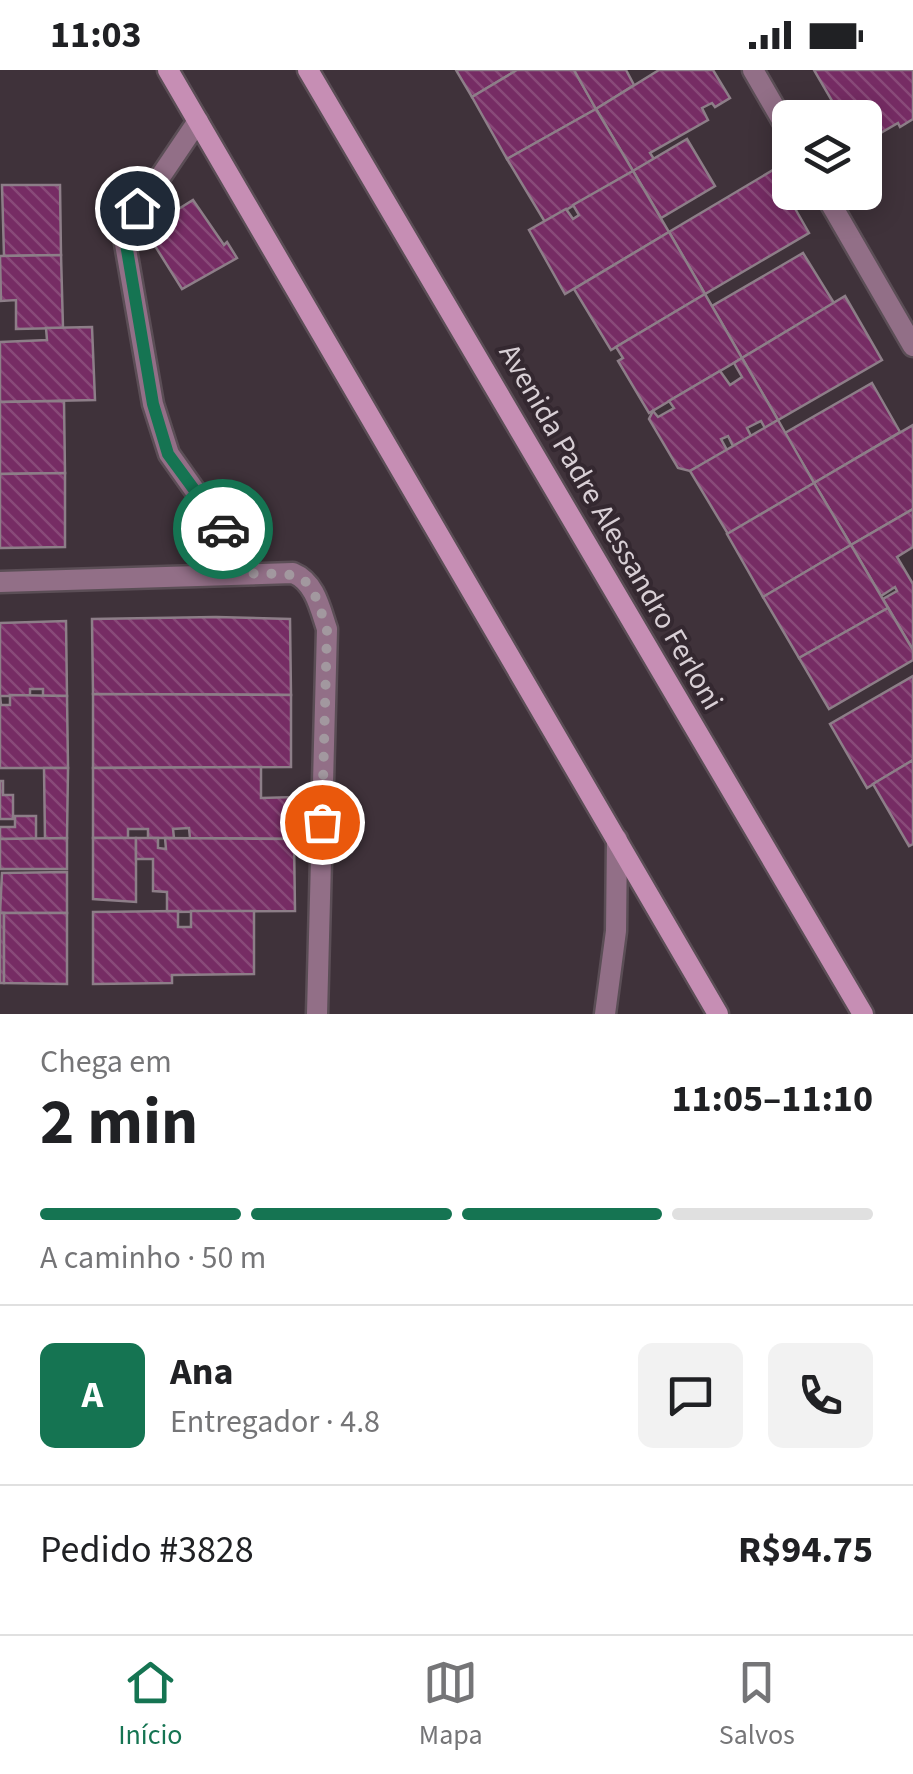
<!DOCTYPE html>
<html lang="pt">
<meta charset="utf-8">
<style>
body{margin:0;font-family:"Source Sans 3",sans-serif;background:#f2f2f2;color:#202124;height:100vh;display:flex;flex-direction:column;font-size:38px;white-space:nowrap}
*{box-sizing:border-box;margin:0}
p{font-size:32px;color:#757577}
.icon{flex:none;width:55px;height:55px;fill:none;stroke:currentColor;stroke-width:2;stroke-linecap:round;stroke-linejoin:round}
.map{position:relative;height:944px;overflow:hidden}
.drawer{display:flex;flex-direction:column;background:#fff;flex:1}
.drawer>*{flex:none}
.controls{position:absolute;left:772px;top:30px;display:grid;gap:20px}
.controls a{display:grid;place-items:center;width:110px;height:110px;border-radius:15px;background:#fff;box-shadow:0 5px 25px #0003;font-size:50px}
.pin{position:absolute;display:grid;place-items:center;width:85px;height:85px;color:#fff;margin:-42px;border:5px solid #fff;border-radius:50%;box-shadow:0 2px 10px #0007}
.courier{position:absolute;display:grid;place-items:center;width:100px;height:100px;margin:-50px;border:8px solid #157452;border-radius:50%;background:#fff;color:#222;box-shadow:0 2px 12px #0007}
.summary em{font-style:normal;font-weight:700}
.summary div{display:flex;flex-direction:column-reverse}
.summary{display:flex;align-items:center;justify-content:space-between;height:170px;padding:0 40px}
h1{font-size:65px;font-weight:700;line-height:75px}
.bar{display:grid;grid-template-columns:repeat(4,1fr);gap:15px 10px;align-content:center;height:120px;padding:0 40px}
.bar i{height:12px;border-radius:8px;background:#e0e0e0}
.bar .active{background:#157452}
.bar p{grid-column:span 4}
.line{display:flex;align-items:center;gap:25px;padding:0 40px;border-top:2px solid #e0e0e0}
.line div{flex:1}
.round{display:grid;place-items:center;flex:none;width:105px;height:105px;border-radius:15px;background:#f2f2f2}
.status{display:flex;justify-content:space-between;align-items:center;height:70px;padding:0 50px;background:#fff;direction:ltr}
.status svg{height:28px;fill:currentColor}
.tabs{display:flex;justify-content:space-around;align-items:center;height:140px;border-top:2px solid #e0e0e0;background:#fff;font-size:28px;color:#757577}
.tabs a{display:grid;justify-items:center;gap:5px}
.tabs .active{color:#157452}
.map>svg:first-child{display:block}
.building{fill:url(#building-back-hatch);stroke:#8d7e88;stroke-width:2.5}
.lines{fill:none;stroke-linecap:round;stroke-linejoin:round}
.lane-casing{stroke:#5b4e56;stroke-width:25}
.street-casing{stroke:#5b4e56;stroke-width:25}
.secondary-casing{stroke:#5b4e56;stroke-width:25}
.lane{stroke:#926f87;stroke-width:20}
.street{stroke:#926f87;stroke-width:20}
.secondary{stroke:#c68eb4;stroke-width:20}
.done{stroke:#a2989f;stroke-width:10;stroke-dasharray:0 18}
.route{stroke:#157452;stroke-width:12}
.labels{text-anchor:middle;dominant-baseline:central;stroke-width:8;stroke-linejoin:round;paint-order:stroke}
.street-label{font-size:30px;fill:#d8cfd5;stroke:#342830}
</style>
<div class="status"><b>11:03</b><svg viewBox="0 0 49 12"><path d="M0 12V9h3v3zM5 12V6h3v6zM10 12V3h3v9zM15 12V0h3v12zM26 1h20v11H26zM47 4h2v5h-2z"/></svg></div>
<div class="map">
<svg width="913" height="944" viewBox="0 0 913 944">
<defs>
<pattern id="building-back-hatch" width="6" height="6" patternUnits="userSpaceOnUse" patternTransform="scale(2.5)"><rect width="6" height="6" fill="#762c64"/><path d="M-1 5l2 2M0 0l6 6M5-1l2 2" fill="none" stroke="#894a79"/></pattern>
</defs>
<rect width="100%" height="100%" fill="#3f323a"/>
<g class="building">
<path d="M 456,0 L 517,0 L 472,27 Z"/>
<path d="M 517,0 L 574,0 L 596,39 L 507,89 L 472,27 Z"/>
<path d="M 574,0 L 626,0 L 634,15 L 596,39 Z"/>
<path d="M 659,0 L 713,0 L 730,28 L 715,37 L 712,33 L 702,38 L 708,50 L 650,83 L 654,89 L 633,101 L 596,39 Z"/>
<path d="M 814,0 L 913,0 L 913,49 L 900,57 L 898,53 L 865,72 L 865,48 L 842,48 Z"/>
<path d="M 596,39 L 633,101 L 545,152 L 507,89 Z"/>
<path d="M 687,69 L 715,116 L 661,148 L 633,101 Z"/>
<path d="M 773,100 L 809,163 L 705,224 L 669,162 Z"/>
<path d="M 633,101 L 669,162 L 565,224 L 529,160 L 566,139 L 573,149 L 579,145 L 573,135 Z"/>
<path d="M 2,115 L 60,115 L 61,185 L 4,186 Z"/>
<path d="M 193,130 L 224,175 L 227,172 L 237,188 L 182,219 L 145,160 Z"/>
<path d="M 669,162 L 705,224 L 611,280 L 574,219 Z"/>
<path d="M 803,183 L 834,233 L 742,288 L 712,236 Z"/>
<path d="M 61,185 L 63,258 L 16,259 L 16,230 L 1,231 L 0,186 Z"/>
<path d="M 705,224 L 742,288 L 649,343 L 618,291 L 623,288 L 616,277 Z"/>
<path d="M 845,226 L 882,290 L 778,350 L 742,288 Z"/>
<path d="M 92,257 L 95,330 L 0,332 L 0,272 L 47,270 L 46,258 Z"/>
<path d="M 742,288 L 778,350 L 765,358 L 761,351 L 747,358 L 751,366 L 733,376 L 728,366 L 721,369 L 727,380 L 690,401 L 678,398 L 649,349 L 653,341 L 658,347 L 674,338 L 669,331 L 720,301 L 730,315 L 742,307 L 734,293 Z"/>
<path d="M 872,313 L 900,362 L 814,413 L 785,363 Z"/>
<path d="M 64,331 L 65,403 L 0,404 L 0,332 Z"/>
<path d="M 778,350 L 814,413 L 728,464 L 690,401 Z"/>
<path d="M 913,355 L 913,439 L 851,475 L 814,413 Z"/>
<path d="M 65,403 L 65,477 L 0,478 L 0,404 Z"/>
<path d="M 814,413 L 851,475 L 763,527 L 727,464 Z"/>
<path d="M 913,439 L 913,477 L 897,487 L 913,514 L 913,580 L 883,529 L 897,521 L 895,517 L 881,526 L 851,475 Z"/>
<path d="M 851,475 L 888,538 L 799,588 L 763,527 Z"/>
<path d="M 888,538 L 913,580 L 913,590 L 829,639 L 799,588 Z"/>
<path d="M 216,547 L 290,549 L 291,625 L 93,624 L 92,549 Z"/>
<path d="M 66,551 L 67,626 L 43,626 L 43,619 L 30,619 L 30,626 L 0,626 L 0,553 Z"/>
<path d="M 913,606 L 913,690 L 867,718 L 830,654 Z"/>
<path d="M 93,624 L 291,625 L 291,697 L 93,698 Z"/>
<path d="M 10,625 L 67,626 L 68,698 L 0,698 L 0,626 L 1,635 L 10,635 Z"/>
<path d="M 913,690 L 913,774 L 909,776 L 873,714 Z"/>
<path d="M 261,697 L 261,728 L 296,727 L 297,769 L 190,768 L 189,758 L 173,759 L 174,768 L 148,768 L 148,759 L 128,759 L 128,768 L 93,768 L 93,698 Z"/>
<path d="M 44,698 L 68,698 L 67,768 L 45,769 Z"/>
<path d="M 0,711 L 3,711 L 3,725 L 13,725 L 13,749 L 0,749 Z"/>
<path d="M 15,746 L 36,746 L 36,769 L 0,769 L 0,757 L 15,757 Z"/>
<path d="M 67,768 L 67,799 L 0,799 L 0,769 Z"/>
<path d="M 93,768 L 136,768 L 136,832 L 93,829 Z"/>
<path d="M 136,768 L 158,768 L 158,778 L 166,779 L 165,768 L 294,769 L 295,841 L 167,842 L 167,822 L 153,821 L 153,789 L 136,789 Z"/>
<path d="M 67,802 L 67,843 L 0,843 L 2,803 Z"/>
<path d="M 178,841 L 178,857 L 191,857 L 191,841 L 254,841 L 254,904 L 172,905 L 172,913 L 93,914 L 93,842 Z"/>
<rect x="0" y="843" width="4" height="70"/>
<path d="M 4,843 L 67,843 L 67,914 L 4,913 Z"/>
</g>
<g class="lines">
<defs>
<path id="lane" d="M 198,51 L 123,162 L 153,334 L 169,384 L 254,504"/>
<g id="street">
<path d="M 753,0 L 790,64"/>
<path d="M 824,122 L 913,276"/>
<path d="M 0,512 L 293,503 C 315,512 320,538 327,559 L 317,944"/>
<path d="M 605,944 L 616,861 L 617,769"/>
</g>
<g id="secondary">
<path d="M 168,0 L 718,944"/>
<path d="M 308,0 L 863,944"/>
</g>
</defs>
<use href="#lane" class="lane-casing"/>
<use href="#street" class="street-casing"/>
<use href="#secondary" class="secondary-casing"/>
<use href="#lane" class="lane"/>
<use href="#street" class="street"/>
<use href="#secondary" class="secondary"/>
</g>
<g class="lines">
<path class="done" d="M 223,459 L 254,504 C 310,502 310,507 327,560 L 322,752"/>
<path class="route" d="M 137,138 L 124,162 L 153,334 L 168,384 L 223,459"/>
</g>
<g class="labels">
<g class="street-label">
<text transform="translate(611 457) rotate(60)">Avenida Padre Alessandro Ferloni</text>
</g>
</g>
</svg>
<div class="controls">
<a><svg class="icon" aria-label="layers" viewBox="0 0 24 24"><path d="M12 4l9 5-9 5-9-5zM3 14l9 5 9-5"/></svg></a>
</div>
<div class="pin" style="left:322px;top:752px;background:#ea580c"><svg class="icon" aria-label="bag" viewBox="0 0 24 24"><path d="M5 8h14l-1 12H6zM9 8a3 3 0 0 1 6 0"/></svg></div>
<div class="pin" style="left:137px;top:138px;background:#1f2937"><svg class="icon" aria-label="home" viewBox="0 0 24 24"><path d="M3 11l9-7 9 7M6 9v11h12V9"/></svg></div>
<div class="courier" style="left:223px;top:459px"><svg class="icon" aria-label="car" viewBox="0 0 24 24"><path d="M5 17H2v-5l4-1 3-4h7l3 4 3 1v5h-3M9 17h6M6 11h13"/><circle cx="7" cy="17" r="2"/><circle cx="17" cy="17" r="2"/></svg></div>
</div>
<section class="drawer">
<div class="summary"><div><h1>2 min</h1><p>Chega em</p></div><em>11:05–11:10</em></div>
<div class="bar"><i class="active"></i><i class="active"></i><i class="active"></i><i></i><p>A caminho · 50 m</p></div>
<div class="line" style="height:180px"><b class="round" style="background:#157452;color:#fff">A</b><div><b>Ana</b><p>Entregador · 4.8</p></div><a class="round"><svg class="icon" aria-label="chat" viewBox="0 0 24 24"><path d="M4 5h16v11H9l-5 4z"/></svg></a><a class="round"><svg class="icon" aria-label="phone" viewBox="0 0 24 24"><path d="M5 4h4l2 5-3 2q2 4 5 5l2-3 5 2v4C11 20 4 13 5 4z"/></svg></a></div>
<div class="line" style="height:130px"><div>Pedido #3828</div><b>R$94.75</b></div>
</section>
<nav class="tabs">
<a class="active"><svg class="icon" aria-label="home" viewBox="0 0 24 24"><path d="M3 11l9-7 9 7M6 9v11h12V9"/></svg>Início</a>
<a><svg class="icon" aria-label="map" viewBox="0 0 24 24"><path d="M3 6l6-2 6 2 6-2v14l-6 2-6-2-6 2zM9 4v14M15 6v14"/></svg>Mapa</a>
<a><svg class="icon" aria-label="saved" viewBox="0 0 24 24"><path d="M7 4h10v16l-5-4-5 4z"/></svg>Salvos</a>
</nav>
